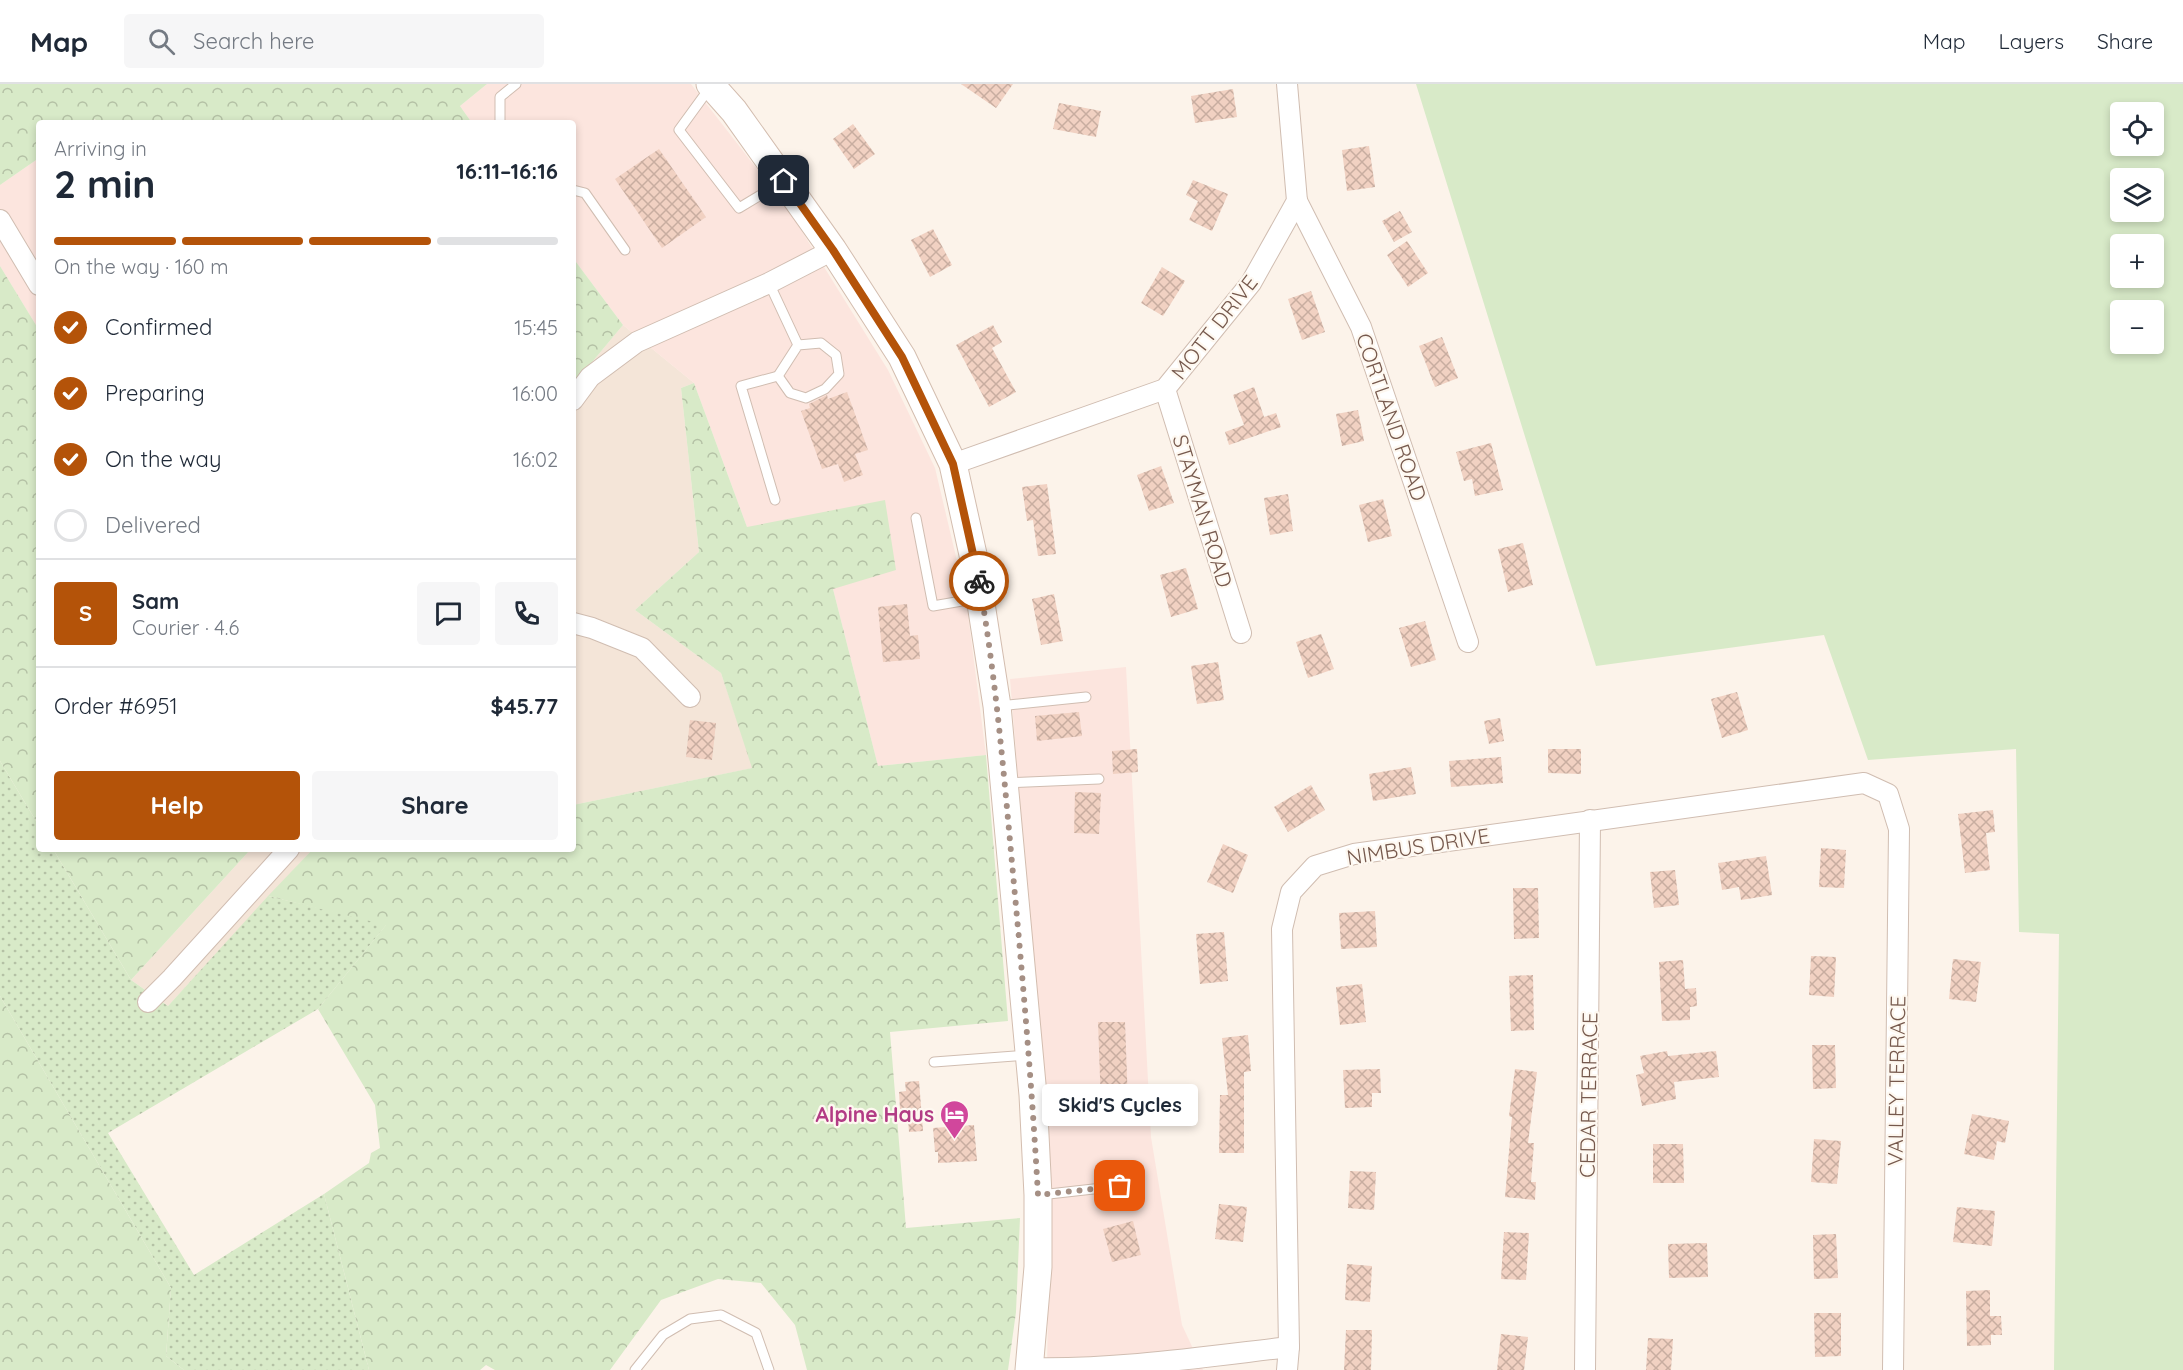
<!DOCTYPE html>
<meta charset="utf-8">
<style>
body{margin:0;font-family:Quicksand,sans-serif;background:#f6f6f7;color:#1f2937;height:100vh;display:flex;flex-direction:column;font-size:22px;white-space:nowrap}
*{box-sizing:border-box;margin:0}
p{font-size:20px;color:#747a83}
.icon{flex:none;width:33px;height:33px;fill:none;stroke:currentColor;stroke-width:2;stroke-linecap:round;stroke-linejoin:round}
.map{position:relative;flex:1;overflow:hidden}
.sheet{position:absolute;left:36px;top:36px;width:540px;height:732px;display:flex;flex-direction:column;background:#fff;border-radius:6px;box-shadow:0 3px 9px #0003}
.sheet>*{flex:none}
.tools{position:absolute;left:2110px;top:18px;display:grid;gap:12px}
.tools a{display:grid;place-items:center;width:54px;height:54px;border-radius:6px;background:#fff;box-shadow:0 3px 9px #0003;font-size:30px}
.pin{position:absolute;display:grid;place-items:center;width:51px;height:51px;color:#fff;margin:-26px;border-radius:12px;box-shadow:0 3px 9px #0006}
.courier{position:absolute;display:grid;place-items:center;width:60px;height:60px;margin:-30px;border:4px solid #b45309;border-radius:50%;background:#fff;color:#222;box-shadow:0 2px 8px #0007}
.bubble{position:absolute;height:42px;border-radius:6px;background:#fff;box-shadow:0 3px 9px #0003;font-size:20px;font-weight:700;line-height:42px;text-align:center}
.headline em{font-style:normal;font-weight:700}
.headline div{display:flex;flex-direction:column-reverse}
.headline{display:flex;align-items:center;justify-content:space-between;height:102px;padding:0 18px}
h1{font-size:39px;font-weight:700;line-height:45px}
.bar{display:grid;grid-template-columns:repeat(4,1fr);gap:9px 6px;align-content:center;height:72px;padding:0 18px}
.bar i{height:8px;border-radius:4px;background:#e0e1e3}
.bar .selected{background:#b45309}
.bar p{grid-column:span 4}
.line{display:flex;align-items:center;gap:15px;padding:0 18px;border-top:2px solid #e0e1e3}
.line div{flex:1}
.round{display:grid;place-items:center;flex:none;width:63px;height:63px;border-radius:6px;background:#f6f6f7}
ol{padding:0 18px;list-style:none}
li{display:flex;align-items:center;gap:18px;height:66px}
li p{margin-inline-start:auto}
li .icon{padding:6px;border-radius:50%;background:#b45309;color:#fff;stroke-width:4}
li:last-child{color:#747a83}
li i{width:33px;height:33px;border:3px solid #e0e1e3;border-radius:50%}
.action{display:flex;gap:12px;margin-top:auto;padding:12px 18px}
.action a{flex:1;height:69px;border-radius:6px;background:#b45309;color:#fff;font-size:24px;font-weight:700;line-height:69px;text-align:center}
.action a+a{background:#f6f6f7;color:#1f2937}
header{display:flex;align-items:center;gap:36px;box-sizing:border-box;height:84px;padding:0 30px;background:#fff;border-bottom:2px solid #e0e1e3}
header strong{font-size:28px}
nav{display:flex;gap:33px;margin-inline-start:auto;font-size:21px}
.search{width:420px;height:54px;background:#f6f6f7;display:flex;align-items:center;gap:15px;box-sizing:border-box;padding:0 21px;border-radius:6px;color:#747a83;font-size:22px}
.map>svg:first-child{display:block}
.residential{fill:#f4e5d8}
.commercial{fill:#fce5de}
.grass{fill:url(#grass-dots)}
.forest{fill:url(#forest-crowns)}
.green{fill:#d8eac8;fill-rule:evenodd}
.building{fill:url(#building-cross-hatch)}
.lines{fill:none;stroke-linecap:round;stroke-linejoin:round}
.lane-casing{stroke:#d0bdb1;stroke-width:11}
.street-casing{stroke:#d0bdb1;stroke-width:22}
.secondary-casing{stroke:#d3bdaf;stroke-width:29}
.lane{stroke:#fff;stroke-width:9}
.street{stroke:#fff;stroke-width:20}
.secondary{stroke:#fff;stroke-width:27}
.done{stroke:#a58f84;stroke-width:6;stroke-dasharray:0 10.8}
.route{stroke:#b45309;stroke-width:8}
.labels{text-anchor:middle;dominant-baseline:central;stroke-width:4.5;stroke-linejoin:round;paint-order:stroke}
.street-label{font-size:21px;fill:#76594d;stroke:#fef8f0}
.hotel-label{font-size:21px;font-weight:bold;fill:#b23c85;stroke:#fef8f0;text-anchor:end}
</style>
<header>
<strong>Map</strong>
<div class="search"><svg class="icon" aria-label="search" viewBox="0 0 24 24"><circle cx="10" cy="10" r="6"/><path d="M15 15l6 6"/></svg>Search here</div>
<nav><a>Map</a><a>Layers</a><a>Share</a></nav>
</header>
<div class="map">
<svg width="2183" height="1286" viewBox="0 0 2183 1286">
<defs>
<pattern id="grass-dots" width="8" height="8" patternUnits="userSpaceOnUse" patternTransform="scale(1.5)"><rect width="8" height="8" fill="#d8eac8"/><path d="M2 2h.1M6 6h.1" fill="none" stroke="#b4c1a5" stroke-width="1.8" stroke-linecap="round"/></pattern>
<pattern id="forest-crowns" width="20" height="18" patternUnits="userSpaceOnUse" patternTransform="scale(1.5)"><rect width="20" height="18" fill="#d8eac8"/><path d="M2 6a3 3 0 1 1 6 0M12 15a3 3 0 1 1 6 0" fill="none" stroke="#b4c1a5"/></pattern>
<pattern id="building-cross-hatch" width="8" height="8" patternUnits="userSpaceOnUse" patternTransform="scale(1.5)"><rect width="8" height="8" fill="#f1d1c2"/><path d="M0 0l8 8M0 8l8-8" fill="none" stroke="#c8ada0"/></pattern>
</defs>
<rect width="100%" height="100%" fill="#fcf3ea"/>
<g class="residential">
<path d="M 623,241 L 694,299 L 681,304 L 699,468 L 635,526 L 721,589 L 753,684 L 573,721 L 573,301 Z"/>
<path d="M 251,765 L 313,765 L 168,922 L 131,896 Z"/>
</g>
<g class="commercial">
<path d="M 487,0 L 691,0 L 788,125 L 888,286 L 935,384 L 966,515 L 986,671 L 878,682 L 833,505 L 747,443 L 694,299 L 623,241 L 573,174 L 573,39 L 472,39 L 460,22 Z"/>
<path d="M 39,74 L 39,246 L 0,182 L 0,101 Z"/>
<path d="M 1126,583 L 1151,1053 L 1182,1241 L 1203,1286 L 1047,1286 L 1050,1088 L 1010,595 Z"/>
</g>
<path class="grass" d="M 0,677 L 39,742 L 39,765 L 53,765 L 131,896 L 168,922 L 268,812 L 387,840 L 318,925 L 108,1049 L 194,1191 L 324,1110 L 369,1286 L 184,1286 L 166,1272 L 171,1204 L 0,912 Z"/>
<g class="forest">
<path d="M 0,0 L 487,0 L 460,22 L 472,39 L 97,39 L 95,35 L 89,39 L 39,39 L 39,74 L 0,101 Z"/>
<path d="M 573,174 L 623,241 L 573,301 Z"/>
<path d="M 0,182 L 39,246 L 39,742 L 0,677 Z"/>
<path d="M 694,299 L 747,443 L 885,416 L 896,486 L 833,505 L 878,682 L 986,671 L 1008,937 L 890,948 L 906,1144 L 1020,1134 L 1016,1228 L 1008,1286 L 807,1286 L 795,1241 L 761,1199 L 718,1195 L 661,1216 L 610,1286 L 495,1286 L 486,1281 L 480,1286 L 369,1286 L 324,1110 L 369,1079 L 371,1069 L 380,1064 L 375,1021 L 318,925 L 386,841 L 268,812 L 313,765 L 573,765 L 573,721 L 752,684 L 721,589 L 635,526 L 699,468 L 681,304 Z"/>
<path d="M 53,765 L 251,765 L 131,896 Z"/>
<path d="M 0,912 L 171,1204 L 166,1272 L 184,1286 L 0,1286 Z"/>
</g>
<path class="green" d="M 1416,0 L 2183,0 L 2183,1286 L 2054,1286 L 2059,850 L 2019,848 L 2016,665 L 1868,676 L 1824,551 L 1596,582 ZM 2121,28 L 2154,28 L 2154,62 L 2121,62 ZM 2121,94 L 2154,94 L 2154,128 L 2121,128 ZM 2121,160 L 2154,160 L 2154,194 L 2121,194 ZM 2121,226 L 2154,226 L 2154,260 L 2121,260 Z"/>
<g class="building">
<path d="M 961,0 L 1013,0 L 996,24 Z"/>
<path d="M 1233,5 L 1237,33 L 1195,39 L 1191,12 Z"/>
<path d="M 1059,19 L 1101,27 L 1096,53 L 1053,45 Z"/>
<path d="M 853,40 L 875,70 L 854,85 L 833,55 Z"/>
<path d="M 1369,62 L 1375,103 L 1347,107 L 1342,66 Z"/>
<path d="M 659,65 L 706,133 L 662,164 L 615,95 Z"/>
<path d="M 1193,96 L 1228,110 L 1212,147 L 1189,136 L 1198,117 L 1186,111 Z"/>
<path d="M 1400,127 L 1412,148 L 1394,158 L 1382,137 Z"/>
<path d="M 933,145 L 952,181 L 930,193 L 911,156 Z"/>
<path d="M 1407,157 L 1428,189 L 1408,203 L 1387,171 Z"/>
<path d="M 1162,183 L 1185,197 L 1163,232 L 1141,219 Z"/>
<path d="M 1311,207 L 1325,248 L 1302,256 L 1288,215 Z"/>
<path d="M 993,241 L 1002,258 L 992,264 L 1016,308 L 989,323 L 956,261 Z"/>
<path d="M 1442,253 L 1458,294 L 1435,303 L 1419,262 Z"/>
<path d="M 1254,303 L 1264,333 L 1276,329 L 1281,343 L 1229,361 L 1225,348 L 1244,341 L 1233,311 Z"/>
<path d="M 847,308 L 868,366 L 855,370 L 863,391 L 844,398 L 838,380 L 822,385 L 801,327 L 810,324 L 809,320 L 827,311 L 828,315 Z"/>
<path d="M 1358,326 L 1364,357 L 1342,362 L 1336,330 Z"/>
<path d="M 1491,359 L 1503,406 L 1475,412 L 1472,395 L 1464,397 L 1456,368 Z"/>
<path d="M 1161,382 L 1174,419 L 1149,427 L 1137,391 Z"/>
<path d="M 1047,400 L 1056,470 L 1038,472 L 1033,436 L 1027,437 L 1022,403 Z"/>
<path d="M 1288,410 L 1293,447 L 1270,451 L 1264,414 Z"/>
<path d="M 1383,415 L 1392,452 L 1368,458 L 1359,421 Z"/>
<path d="M 1523,459 L 1533,501 L 1508,508 L 1498,465 Z"/>
<path d="M 1186,484 L 1198,525 L 1171,533 L 1160,491 Z"/>
<path d="M 1054,510 L 1063,557 L 1041,561 L 1032,515 Z"/>
<path d="M 907,520 L 910,552 L 918,551 L 920,575 L 883,578 L 878,523 Z"/>
<path d="M 1425,537 L 1436,576 L 1411,583 L 1399,544 Z"/>
<path d="M 1321,550 L 1334,585 L 1308,594 L 1296,558 Z"/>
<path d="M 1218,578 L 1224,616 L 1197,620 L 1191,582 Z"/>
<path d="M 1737,608 L 1748,646 L 1722,654 L 1711,615 Z"/>
<path d="M 1079,628 L 1082,652 L 1037,657 L 1035,632 Z"/>
<path d="M 1500,634 L 1504,657 L 1489,660 L 1484,637 Z"/>
<path d="M 690,636 L 716,639 L 712,676 L 686,673 Z"/>
<path d="M 1137,665 L 1138,688 L 1113,690 L 1112,667 Z"/>
<path d="M 1548,665 L 1581,665 L 1581,690 L 1548,689 Z"/>
<path d="M 1501,673 L 1503,699 L 1451,703 L 1449,677 Z"/>
<path d="M 1411,683 L 1416,710 L 1373,717 L 1369,690 Z"/>
<path d="M 1311,701 L 1325,726 L 1288,748 L 1274,723 Z"/>
<path d="M 1075,708 L 1101,709 L 1099,750 L 1074,749 Z"/>
<path d="M 1993,726 L 1995,748 L 1986,749 L 1990,786 L 1965,789 L 1958,730 Z"/>
<path d="M 1223,760 L 1248,771 L 1233,809 L 1207,798 Z"/>
<path d="M 1821,764 L 1846,766 L 1844,804 L 1819,803 Z"/>
<path d="M 1766,772 L 1772,811 L 1741,816 L 1739,803 L 1722,806 L 1718,779 Z"/>
<path d="M 1675,786 L 1679,821 L 1654,824 L 1650,788 Z"/>
<path d="M 1513,804 L 1538,804 L 1539,854 L 1514,855 Z"/>
<path d="M 1375,827 L 1377,863 L 1341,865 L 1339,829 Z"/>
<path d="M 1224,848 L 1228,897 L 1200,900 L 1196,850 Z"/>
<path d="M 1811,872 L 1836,873 L 1834,913 L 1809,911 Z"/>
<path d="M 1953,875 L 1981,878 L 1976,918 L 1949,915 Z"/>
<path d="M 1683,876 L 1685,905 L 1696,904 L 1697,922 L 1690,923 L 1690,936 L 1662,937 L 1659,878 Z"/>
<path d="M 1533,891 L 1534,946 L 1511,947 L 1509,892 Z"/>
<path d="M 1362,900 L 1366,938 L 1340,941 L 1336,903 Z"/>
<path d="M 1098,938 L 1125,938 L 1128,1020 L 1101,1021 Z"/>
<path d="M 1248,951 L 1251,987 L 1244,988 L 1244,1069 L 1219,1069 L 1220,1011 L 1228,1011 L 1222,954 Z"/>
<path d="M 1812,961 L 1835,961 L 1836,1004 L 1813,1005 Z"/>
<path d="M 1667,967 L 1668,972 L 1716,967 L 1719,993 L 1674,998 L 1676,1015 L 1642,1022 L 1636,991 L 1644,989 L 1640,972 Z"/>
<path d="M 1380,985 L 1381,1009 L 1372,1009 L 1372,1023 L 1345,1024 L 1343,986 Z"/>
<path d="M 1515,985 L 1537,988 L 1528,1059 L 1534,1059 L 1531,1098 L 1536,1098 L 1535,1116 L 1505,1113 L 1512,1033 L 1509,1032 Z"/>
<path d="M 919,997 L 923,1047 L 909,1048 L 907,1025 L 900,1025 L 899,1008 L 906,1007 L 905,998 Z"/>
<path d="M 1972,1030 L 2009,1037 L 2005,1059 L 1997,1057 L 1994,1076 L 1964,1070 Z"/>
<path d="M 974,1041 L 977,1077 L 938,1079 L 938,1068 L 935,1068 L 933,1044 Z"/>
<path d="M 1814,1055 L 1841,1057 L 1837,1100 L 1811,1098 Z"/>
<path d="M 1653,1060 L 1683,1060 L 1684,1099 L 1653,1099 Z"/>
<path d="M 1350,1087 L 1376,1088 L 1374,1126 L 1348,1124 Z"/>
<path d="M 1219,1120 L 1247,1123 L 1243,1158 L 1215,1155 Z"/>
<path d="M 1957,1123 L 1995,1127 L 1992,1162 L 1953,1158 Z"/>
<path d="M 1133,1137 L 1141,1171 L 1112,1178 L 1103,1145 Z"/>
<path d="M 1504,1148 L 1529,1149 L 1526,1196 L 1501,1195 Z"/>
<path d="M 1836,1150 L 1838,1194 L 1814,1195 L 1813,1151 Z"/>
<path d="M 1707,1159 L 1708,1193 L 1669,1194 L 1668,1160 Z"/>
<path d="M 1347,1180 L 1372,1182 L 1370,1218 L 1345,1216 Z"/>
<path d="M 1990,1206 L 1990,1232 L 2001,1232 L 2002,1251 L 1991,1251 L 1991,1261 L 1967,1262 L 1966,1207 Z"/>
<path d="M 1814,1229 L 1841,1229 L 1841,1272 L 1815,1273 Z"/>
<path d="M 1346,1246 L 1372,1246 L 1371,1286 L 1344,1286 Z"/>
<path d="M 1501,1250 L 1528,1253 L 1524,1286 L 1497,1286 Z"/>
<path d="M 1648,1254 L 1673,1255 L 1671,1286 L 1646,1286 Z"/>
</g>
<g class="lines">
<defs>
<g id="lane">
<path d="M 711,2 L 679,46 L 739,124 L 782,98"/>
<path d="M 500,39 L 500,13 L 516,0"/>
<path d="M 573,106 L 585,109 L 625,166"/>
<path d="M 769,199 L 798,261"/>
<path d="M 821,259 L 836,271 L 839,290 L 825,305 L 806,314 L 790,309 L 778,292 L 798,261 Z"/>
<path d="M 775,416 L 741,302 L 778,292"/>
<path d="M 916,434 L 933,522 L 979,514"/>
<path d="M 999,622 L 1086,613"/>
<path d="M 1007,699 L 1099,695"/>
<path d="M 934,978 L 1027,971"/>
<path d="M 1040,1111 L 1120,1102"/>
<path d="M 635,1286 L 663,1251 L 690,1235 L 721,1231 L 756,1249 L 769,1286"/>
</g>
<g id="street">
<path d="M 1297,117 L 1361,243 L 1468,558"/>
<path d="M 0,136 L 39,201"/>
<path d="M 1165,305 L 1241,549"/>
<path d="M 573,316 L 590,293 L 637,258 L 769,199 L 833,166"/>
<path d="M 953,380 L 1165,305 L 1251,199 L 1297,117 L 1287,0"/>
<path d="M 573,539 L 592,544 L 642,564 L 690,613"/>
<path d="M 148,918 L 172,894 L 289,765"/>
<path d="M 1029,1284 C 1116,1286 1203,1273 1289,1263"/>
<path d="M 1287,1286 L 1289,1263 L 1282,845 L 1291,808 L 1315,782 L 1354,770 L 1864,699 L 1888,710 L 1899,745 L 1893,1286"/>
<path d="M 1585,1286 L 1590,736"/>
</g>
<path id="secondary" d="M 710,0 L 734,27 L 833,166 L 902,273 L 953,380 L 974,475 L 997,622 L 1033,1011 L 1038,1111 L 1038,1183 L 1029,1286"/>
</defs>
<use href="#lane" class="lane-casing"/>
<use href="#street" class="street-casing"/>
<use href="#secondary" class="secondary-casing"/>
<use href="#lane" class="lane"/>
<use href="#street" class="street"/>
<use href="#secondary" class="secondary"/>
</g>
<g class="lines">
<path class="done" d="M 979,497 C 996,594 1004,692 1013,790 C 1023,897 1032,1004 1038,1111 L 1120,1102"/>
<path class="route" d="M 784,97 L 833,166 L 902,273 L 953,380 L 979,497"/>
</g>
<defs>
<symbol id="hotel-pin" viewBox="-11 -11 22 30"><path d="M0 17L-7.5 6A9.5 9.5 0 1 1 7.5 6Z" fill="#d1479c" stroke="#fef8f0"/><path d="M-6-4.5h1.5V1H6V5H4.5V3h-9V5H-6ZM-4 0a1.8 1.8 0 1 1 3.6 0ZM.5 0V-2.5h3Q6-2.5 6 0Z" fill="#fff"/></symbol>
</defs>
<g fill-rule="evenodd">
<use href="#hotel-pin" x="938" y="1014" width="33" height="45"/>
</g>
<g class="labels">
<g class="street-label">
<text transform="translate(1214 243) rotate(-52)">MOTT DRIVE</text>
<text transform="translate(1392 333) rotate(71)">CORTLAND ROAD</text>
<text transform="translate(1203 427) rotate(73)">STAYMAN ROAD</text>
<text transform="translate(1418 762) rotate(-9)">NIMBUS DRIVE</text>
<text transform="translate(1896 997) rotate(-89)">VALLEY TERRACE</text>
<text transform="translate(1588 1011) rotate(-89)">CEDAR TERRACE</text>
</g>
<g class="hotel-label">
<text x="934" y="1030">Alpine Haus</text>
</g>
</g>
</svg>
<div class="tools">
<a><svg class="icon" aria-label="locate" viewBox="0 0 24 24"><circle cx="12" cy="12" r="6"/><path d="M12 2v4M12 18v4M2 12h4M18 12h4"/></svg></a>
<a><svg class="icon" aria-label="layers" viewBox="0 0 24 24"><path d="M12 4l9 5-9 5-9-5zM3 14l9 5 9-5"/></svg></a>
<a>+</a>
<a>−</a>
</div>
<div class="pin" style="left:1120px;top:1102px;background:#ea580c"><svg class="icon" aria-label="bag" viewBox="0 0 24 24"><path d="M5 8h14l-1 12H6zM9 8a3 3 0 0 1 6 0"/></svg></div>
<div class="pin" style="left:784px;top:97px;background:#1f2937"><svg class="icon" aria-label="home" viewBox="0 0 24 24"><path d="M3 11l9-7 9 7M6 9v11h12V9"/></svg></div>
<div class="courier" style="left:979px;top:497px"><svg class="icon" aria-label="bike" viewBox="0 0 24 24"><circle cx="6" cy="16" r="4"/><circle cx="18" cy="16" r="4"/><path d="M6 16l4-8h5l3 8M10 8l3 8H6M13 5h3"/></svg></div>
<div class="bubble" style="left:1042px;top:1000px;width:156px">Skid'S Cycles</div>
<section class="sheet">
<div class="headline"><div><h1>2 min</h1><p>Arriving in</p></div><em>16:11–16:16</em></div>
<div class="bar"><i class="selected"></i><i class="selected"></i><i class="selected"></i><i></i><p>On the way · 160 m</p></div>
<ol>
<li><svg class="icon" aria-label="check" viewBox="0 0 24 24"><path d="M5 12l5 5 9-10"/></svg>Confirmed<p>15:45</p></li>
<li><svg class="icon" aria-label="check" viewBox="0 0 24 24"><path d="M5 12l5 5 9-10"/></svg>Preparing<p>16:00</p></li>
<li><svg class="icon" aria-label="check" viewBox="0 0 24 24"><path d="M5 12l5 5 9-10"/></svg>On the way<p>16:02</p></li>
<li><i></i>Delivered</li>
</ol>
<div class="line" style="height:108px"><b class="round" style="background:#b45309;color:#fff">S</b><div><b>Sam</b><p>Courier · 4.6</p></div><a class="round"><svg class="icon" aria-label="chat" viewBox="0 0 24 24"><path d="M4 5h16v11H9l-5 4z"/></svg></a><a class="round"><svg class="icon" aria-label="phone" viewBox="0 0 24 24"><path d="M5 4h4l2 5-3 2q2 4 5 5l2-3 5 2v4C11 20 4 13 5 4z"/></svg></a></div>
<div class="line" style="height:78px"><div>Order #6951</div><b>$45.77</b></div>
<div class="action"><a>Help</a><a>Share</a></div>
</section>
</div>
